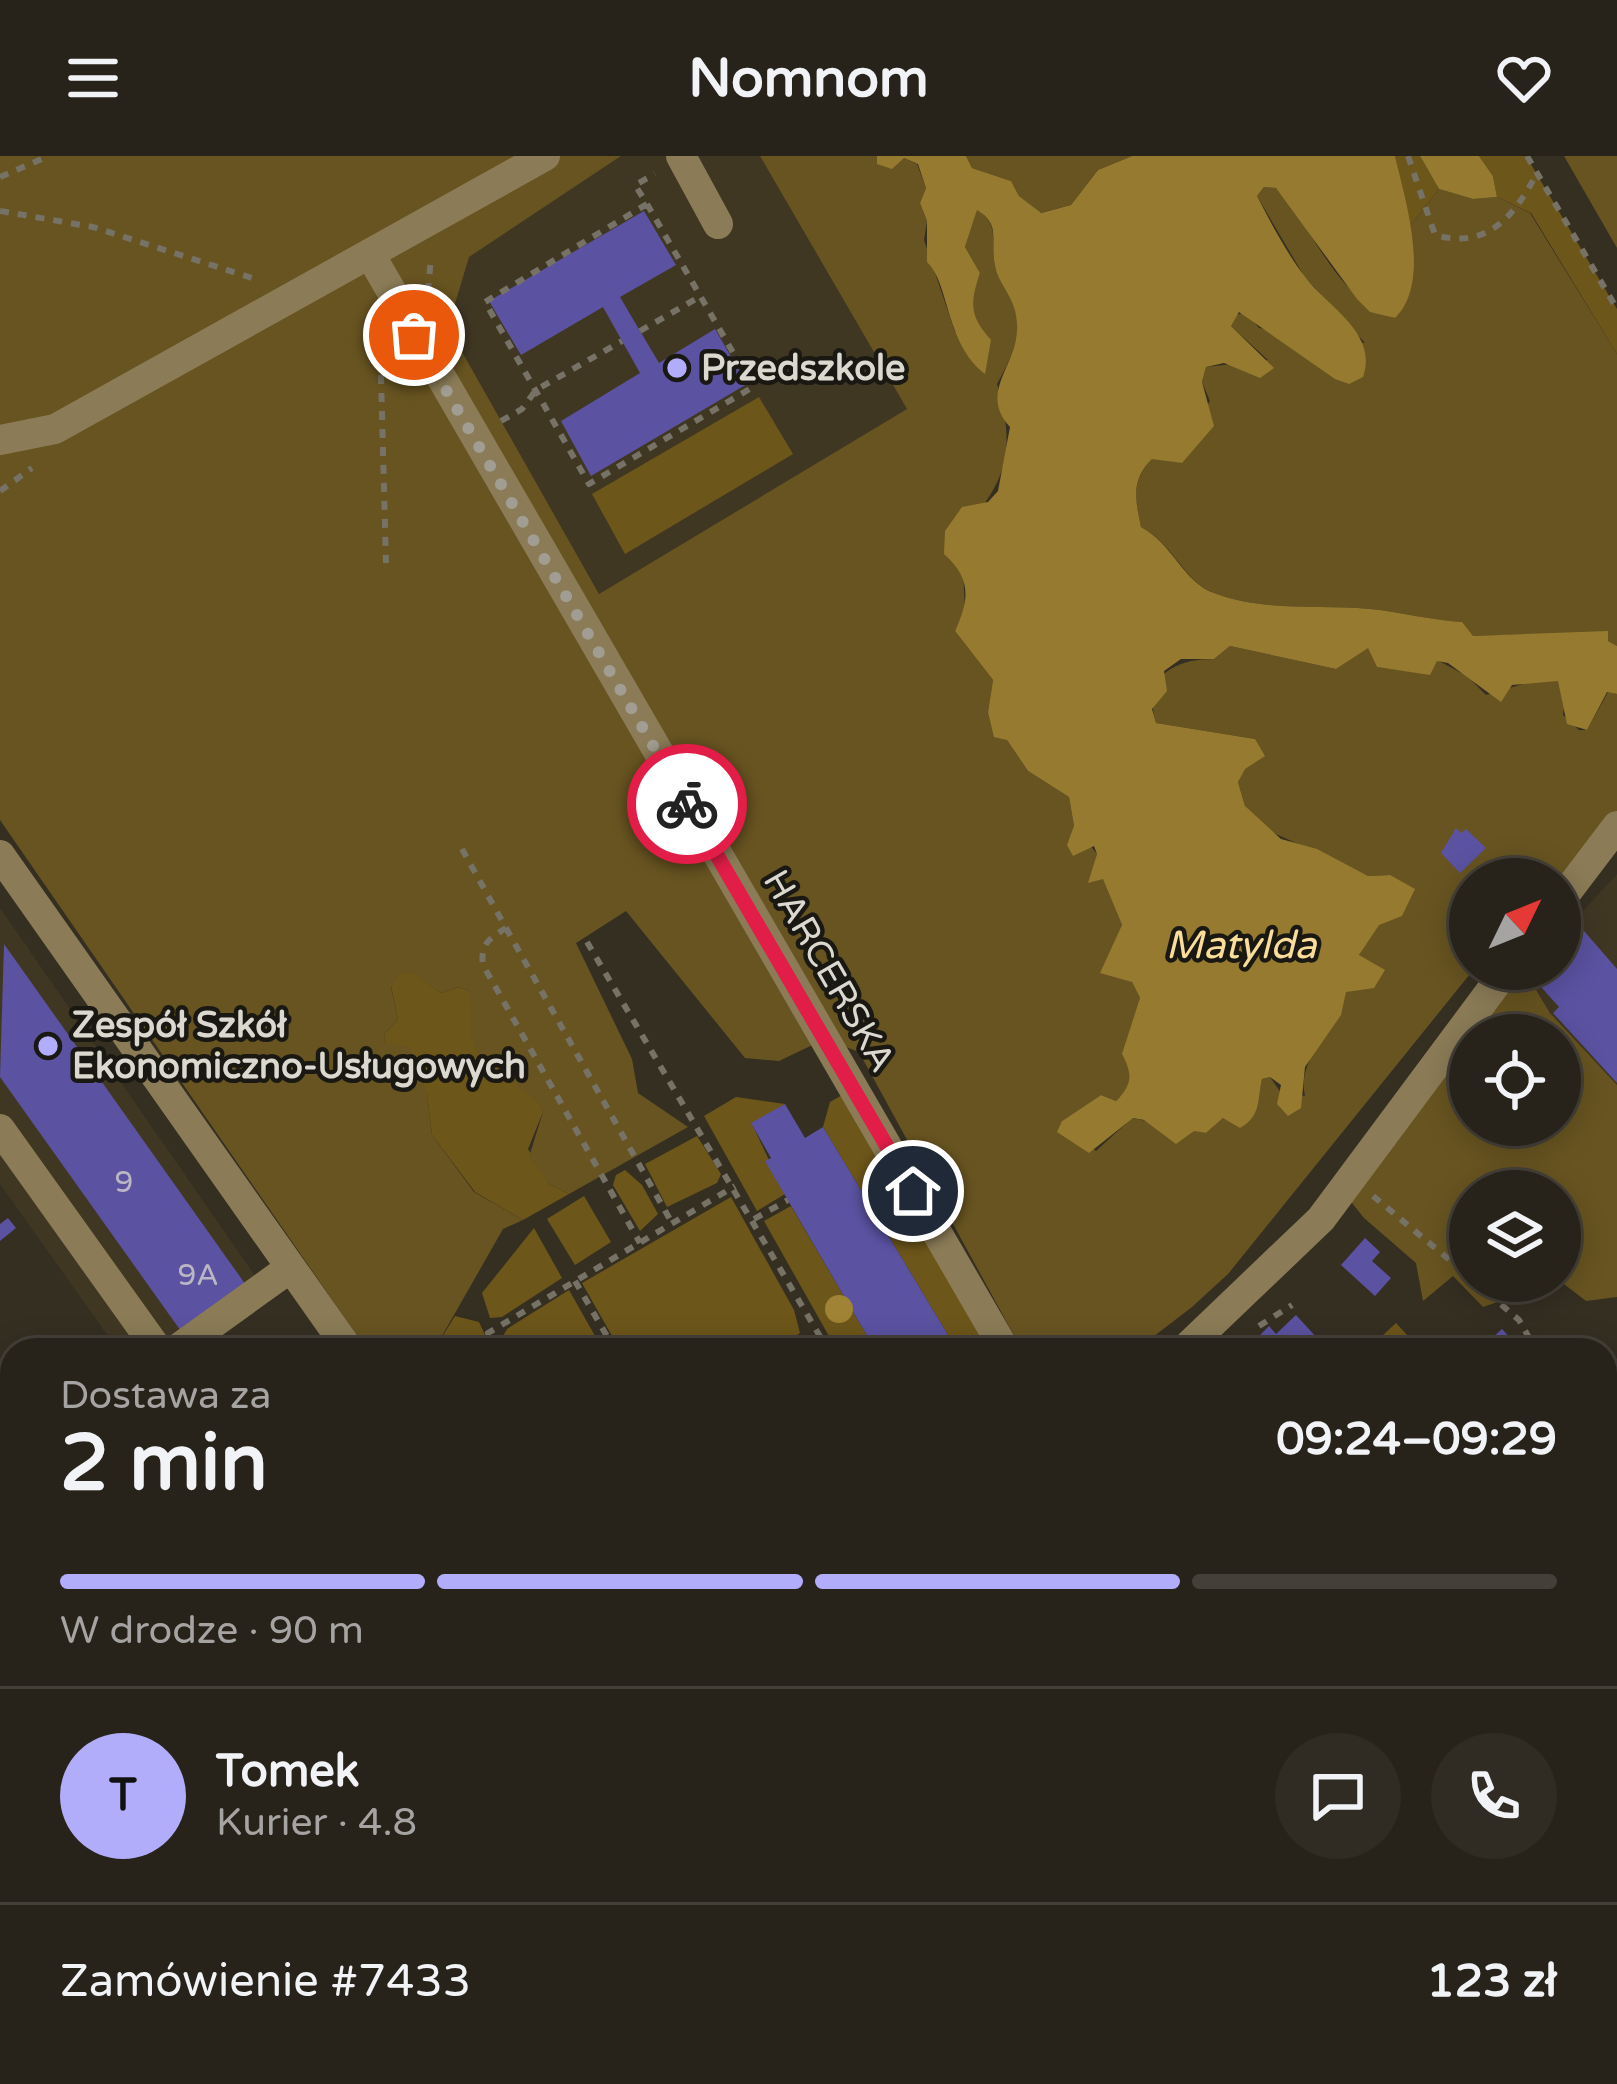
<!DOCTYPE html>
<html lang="pl">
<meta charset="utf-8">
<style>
body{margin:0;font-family:"Varela Round",sans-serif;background:#302b23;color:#f1f3f6;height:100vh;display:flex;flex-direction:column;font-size:45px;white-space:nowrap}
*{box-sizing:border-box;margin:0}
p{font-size:39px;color:#a5a4a2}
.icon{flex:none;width:66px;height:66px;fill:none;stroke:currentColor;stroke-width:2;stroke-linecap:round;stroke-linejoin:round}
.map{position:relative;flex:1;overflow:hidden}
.details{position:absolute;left:0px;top:1182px;width:1617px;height:747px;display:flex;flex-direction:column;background:#28231a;border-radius:36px 36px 0 0;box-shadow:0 6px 30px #0003,0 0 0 3px #444039}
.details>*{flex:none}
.needle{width:78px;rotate:47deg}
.controls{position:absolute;left:1449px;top:702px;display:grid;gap:24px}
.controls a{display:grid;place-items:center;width:132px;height:132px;border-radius:50%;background:#28231a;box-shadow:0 6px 30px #0003,0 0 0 3px #444039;font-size:60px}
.pin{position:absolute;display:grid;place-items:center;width:102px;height:102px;color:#fff;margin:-51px;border:6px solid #fff;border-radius:50%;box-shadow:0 3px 12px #0007}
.courier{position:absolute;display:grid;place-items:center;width:120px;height:120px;margin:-60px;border:9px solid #e11d48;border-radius:50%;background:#fff;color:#222;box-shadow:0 3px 15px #0007}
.overview em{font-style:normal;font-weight:700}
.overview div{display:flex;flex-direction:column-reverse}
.overview{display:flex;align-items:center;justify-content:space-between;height:204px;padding:0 60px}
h1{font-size:78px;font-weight:700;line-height:90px}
.bar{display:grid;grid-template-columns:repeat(4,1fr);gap:18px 12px;align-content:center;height:144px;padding:0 60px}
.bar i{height:15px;border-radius:9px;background:#444039}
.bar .active{background:#b1adfa}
.bar p{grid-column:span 4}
.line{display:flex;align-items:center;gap:30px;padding:0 60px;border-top:3px solid #444039}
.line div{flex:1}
.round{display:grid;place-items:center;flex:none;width:126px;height:126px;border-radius:63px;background:#302b23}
header{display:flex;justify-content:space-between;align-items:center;height:156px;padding:0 60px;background:#28231a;font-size:54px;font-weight:700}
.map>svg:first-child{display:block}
.built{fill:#403723}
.green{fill:#6d561a}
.forest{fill:#685421;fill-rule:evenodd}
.water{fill:#967a30}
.building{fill:#5b52a1}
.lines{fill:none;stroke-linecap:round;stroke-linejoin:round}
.path{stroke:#777266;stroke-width:6;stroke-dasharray:9 9;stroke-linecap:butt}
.minor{stroke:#8b7c57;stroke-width:30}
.tree{fill:#a08334}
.done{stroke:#a19d92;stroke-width:12;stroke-dasharray:0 21.6}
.route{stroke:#e11d48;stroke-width:15}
.poi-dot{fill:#b1adfa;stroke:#1a1812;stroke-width:4.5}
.labels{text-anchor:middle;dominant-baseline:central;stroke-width:9;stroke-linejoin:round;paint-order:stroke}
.number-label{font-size:30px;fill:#bbb6c4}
.poi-label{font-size:36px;font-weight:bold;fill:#dbd8cf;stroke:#1a1812;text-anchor:start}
.street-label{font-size:36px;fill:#dbd8cf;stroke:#1a1812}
.water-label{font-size:39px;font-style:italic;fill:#f9dd98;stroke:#1a1812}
</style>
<header><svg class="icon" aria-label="menu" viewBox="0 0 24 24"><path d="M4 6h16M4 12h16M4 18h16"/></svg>Nomnom<svg class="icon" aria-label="heart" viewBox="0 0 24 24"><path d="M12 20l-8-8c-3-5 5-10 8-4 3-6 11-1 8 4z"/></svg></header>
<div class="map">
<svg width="1617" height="1928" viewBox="0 0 1617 1928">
<rect width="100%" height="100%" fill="#352f22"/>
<g class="built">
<path d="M 621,0 L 760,0 L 907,253 L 599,438 L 448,171 L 468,101 Z"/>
<path d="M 1617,718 L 1617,929 L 1550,857 L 1524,814 L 1560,813 L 1560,780 Z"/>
<path d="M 0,752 L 269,1140 L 192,1194 L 118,1194 L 0,1028 Z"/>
</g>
<g class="green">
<path d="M 1395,0 L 1420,0 L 1439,33 L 1409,71 Z"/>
<path d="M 1479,0 L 1526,0 L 1617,153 L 1617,198 L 1531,57 L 1497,41 L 1493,20 Z"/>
<path d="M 759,241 L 793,298 L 625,398 L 592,338 Z"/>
<path d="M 400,817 L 414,817 L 441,837 L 458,831 L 468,834 L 508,922 L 534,936 L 543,956 L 528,993 L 549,1028 L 569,1038 L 523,1064 L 475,1036 L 432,979 L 427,938 L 386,888 L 384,878 L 398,863 L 391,830 Z"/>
<path d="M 844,938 L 996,1194 L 957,1194 L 823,971 L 830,946 Z"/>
<path d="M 736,941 L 785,948 L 752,968 L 785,1038 L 757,1055 L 704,960 Z"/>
<path d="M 697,980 L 721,1018 L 717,1027 L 667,1051 L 645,1008 Z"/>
<path d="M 625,1014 L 642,1029 L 658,1058 L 640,1075 L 613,1029 L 616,1019 Z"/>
<path d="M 584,1040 L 611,1086 L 575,1109 L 547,1063 Z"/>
<path d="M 731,1041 L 794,1154 L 800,1177 L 774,1194 L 620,1194 L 582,1127 Z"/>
<path d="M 791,1050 L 869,1183 L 850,1194 L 827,1194 L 834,1189 L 764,1065 Z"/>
<path d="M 534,1072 L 562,1122 L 502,1161 L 490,1162 L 482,1137 Z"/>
<path d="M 569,1134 L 603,1194 L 511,1194 L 503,1180 L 507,1173 Z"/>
<path d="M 455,1160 L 479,1166 L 492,1194 L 434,1194 Z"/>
<path d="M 1396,1167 L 1421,1194 L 1367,1194 Z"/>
<path d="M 636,1917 L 729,1917 L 731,1928 L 639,1928 Z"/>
</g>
<g class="forest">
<path d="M 0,0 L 621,0 L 469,101 L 448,171 L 599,438 L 907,253 L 760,0 L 877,0 L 878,8 L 904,2 L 917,8 L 926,32 L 920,47 L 927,65 L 924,84 L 955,176 L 972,164 L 971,143 L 980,117 L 965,91 L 977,53 C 999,69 991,80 994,104 C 995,121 1011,131 1016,146 C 1025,175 1010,205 997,228 C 1022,311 996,337 944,397 L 963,415 L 965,455 L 955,475 L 993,524 L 988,556 L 1028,615 L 1069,641 L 1074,670 L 1097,698 L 1090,726 L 1103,722 L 1122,769 L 1115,818 L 1132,826 L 1140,842 L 1128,932 L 1116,945 L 1101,939 L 1062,965 L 1096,995 L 1132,962 L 1206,977 L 1223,962 L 1257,949 L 1262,923 L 1270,921 L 1281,937 L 1305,940 C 1296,902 1338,872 1346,835 L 1358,831 L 1359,800 L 1390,719 L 1368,720 L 1263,672 L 1245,650 L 1238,626 L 1255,583 L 1156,567 C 1142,520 1174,503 1214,503 L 1230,490 L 1336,513 L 1368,491 L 1377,511 L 1430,518 L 1437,504 L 1467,520 L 1486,539 L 1536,524 L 1559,525 L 1565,542 L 1563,559 L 1579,574 L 1587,574 L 1608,536 L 1617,538 L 1617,660 L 1559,723 L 1470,723 L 1474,813 L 1228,1118 L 1192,1151 L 1136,1194 L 1022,1194 L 859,896 L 825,883 L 779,905 L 745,902 L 626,755 L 576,787 L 632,903 L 638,937 L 688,971 L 569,1038 L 549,1028 L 529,1001 L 543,956 C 529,926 496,926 479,899 C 464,876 475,857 468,834 L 458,831 L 441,837 L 414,818 L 400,818 L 391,831 L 398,863 L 384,878 L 386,888 L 410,891 L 427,938 L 432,979 L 474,1036 L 523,1064 L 503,1073 L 434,1194 L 367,1194 L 0,664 Z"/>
<path d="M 966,0 L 1132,0 L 1098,14 L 1071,49 L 1040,57 L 1019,40 L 1011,25 L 972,12 Z"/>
<path d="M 1564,0 L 1617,0 L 1617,92 Z"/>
<path d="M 1264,31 L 1276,32 L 1287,42 C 1315,83 1347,151 1395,162 L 1412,109 L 1409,71 L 1439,33 L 1473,43 L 1497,41 L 1530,57 L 1617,198 L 1617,490 L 1608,485 L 1608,476 L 1472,480 L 1461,466 C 1430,464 1401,456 1370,453 C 1319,448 1263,456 1214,437 C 1183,425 1175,389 1141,371 C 1135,343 1131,325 1152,303 L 1170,302 L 1210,245 L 1202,226 L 1206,211 L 1268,204 L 1231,170 L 1233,160 L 1246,156 L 1259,172 L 1365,187 L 1304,120 L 1257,40 Z"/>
<path d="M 1524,814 L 1550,857 L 1617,929 L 1617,1141 L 1586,1145 L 1560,1125 L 1560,1035 L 1470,1035 L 1470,1125 L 1559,1125 L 1483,1151 L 1453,1120 L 1423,1145 L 1416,1107 L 1364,1062 L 1348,1042 L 1430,927 ZM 1470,879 L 1560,879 L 1560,969 L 1470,969 Z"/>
<path d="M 1605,1284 L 1617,1334 L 1617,1928 L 1485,1928 L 1477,1917 L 1605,1917 Z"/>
<path d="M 866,1917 L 1402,1917 L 1376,1928 L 872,1928 Z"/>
</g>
<g class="water">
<path d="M 877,0 L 966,0 L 972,12 L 1011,25 L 1019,40 L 1041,57 L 1071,49 L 1098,14 L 1132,0 L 1395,0 C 1405,44 1432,126 1395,162 L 1370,156 L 1357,143 L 1276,32 L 1264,31 L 1257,40 C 1271,67 1287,98 1306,122 C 1330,153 1378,177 1363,221 L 1349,228 L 1335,223 L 1239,156 L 1231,170 L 1274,212 L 1260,222 L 1224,207 L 1206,211 L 1202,226 L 1214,270 L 1182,307 L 1152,303 C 1131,324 1135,342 1141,371 C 1174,389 1183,426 1214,437 C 1263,456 1319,448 1370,453 C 1401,456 1430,464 1462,466 L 1473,480 L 1608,475 L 1608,485 L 1617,490 L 1617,538 L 1607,536 L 1587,574 L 1567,568 L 1558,525 L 1512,529 L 1501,546 L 1448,507 L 1437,505 L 1430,519 L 1377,511 L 1368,492 L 1336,513 L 1230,490 L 1214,503 L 1181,503 L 1164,515 L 1167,535 L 1152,553 L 1156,567 L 1255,583 L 1265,600 L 1245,613 L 1238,626 L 1245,650 L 1281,683 L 1317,693 L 1368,720 L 1390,719 L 1415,733 L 1402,760 L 1379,769 L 1359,799 L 1385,814 L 1374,832 L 1346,836 L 1341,859 L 1305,911 L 1301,952 L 1288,960 L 1277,948 L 1281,929 L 1270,921 L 1262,923 C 1257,946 1261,960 1240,972 L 1223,962 L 1206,977 L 1194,975 L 1176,988 L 1144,964 L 1133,962 L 1089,997 L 1057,976 L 1062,965 L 1101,939 L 1116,945 C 1132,929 1133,918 1122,898 L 1140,842 L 1132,826 L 1100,817 L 1122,769 L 1103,723 L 1088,727 L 1097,698 L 1094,690 L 1073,700 L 1067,689 L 1074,670 L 1069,641 L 1028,615 L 1007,584 L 994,581 L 988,556 L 993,524 L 955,475 C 970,443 971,422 944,398 L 945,375 L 962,351 L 988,346 L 998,335 L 1010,271 C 979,237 1015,212 1017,175 C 1019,140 997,132 994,104 C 991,81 1000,68 977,54 L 965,91 L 980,117 C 970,147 969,160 991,184 L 985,218 C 945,187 950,128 927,106 L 927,65 L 920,47 L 926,32 L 918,8 L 904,2 L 892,13 L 877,8 Z"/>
<path d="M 1420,0 L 1479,0 L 1493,20 L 1497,41 L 1473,43 L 1439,33 Z"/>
</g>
<g class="building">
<path d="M 644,55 L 676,109 L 620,141 L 640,175 L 659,207 L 715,173 L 747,228 L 591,320 L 561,265 L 640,217 L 603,151 L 521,199 L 489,145 Z"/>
<path d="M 1456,672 L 1461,677 L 1466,673 L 1486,692 L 1460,717 L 1441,697 Z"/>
<path d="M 1578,768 L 1617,813 L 1617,927 L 1553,857 L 1559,851 L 1525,813 L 1560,813 L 1560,784 Z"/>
<path d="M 4,788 L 248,1132 L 183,1178 L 0,921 Z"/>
<path d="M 785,948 L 805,982 L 823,971 L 957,1194 L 850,1194 L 869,1183 L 765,1005 L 771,1002 L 751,967 Z"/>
<path d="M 8,1062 L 16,1072 L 0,1085 L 0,1068 Z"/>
<path d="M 1365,1082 L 1380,1096 L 1372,1105 L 1391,1122 L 1375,1140 L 1341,1109 Z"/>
<path d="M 1296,1159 L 1328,1194 L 1258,1194 L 1265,1187 L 1259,1180 L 1269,1170 L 1276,1178 Z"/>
<path d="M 1502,1173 L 1514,1186 L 1506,1194 L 1479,1194 Z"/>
<path d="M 0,1265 L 12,1285 L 0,1297 Z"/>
<path d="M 0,1297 L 12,1319 L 12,1457 L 0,1439 Z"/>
<path d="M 12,1773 L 12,1896 L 0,1905 L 0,1780 Z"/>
<path d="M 207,1917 L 242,1917 L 226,1928 L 215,1928 Z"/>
<path d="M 493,1917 L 502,1922 L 544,1917 L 549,1923 L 542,1928 L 479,1928 Z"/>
<path d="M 1364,1917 L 1398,1917 L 1400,1928 L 1366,1928 Z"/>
</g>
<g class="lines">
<g class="path">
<path d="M 1408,0 L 1435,79 C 1488,94 1515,59 1537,17"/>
<path d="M 1527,0 L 1617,153"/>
<path d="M 0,21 L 49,0"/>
<path d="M 647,48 L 485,146 L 589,328 L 753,231 L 647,48 L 635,29 L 655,18"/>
<path d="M 0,55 L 93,71 L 255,123"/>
<path d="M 428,136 L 431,101"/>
<path d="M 640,175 L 701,140"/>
<path d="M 380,183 L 386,407"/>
<path d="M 501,265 L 522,253 L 536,234 L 622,185"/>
<path d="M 0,335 L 32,312"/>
<path d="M 462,693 L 506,772 C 489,783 480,788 483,809 L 640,1087"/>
<path d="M 506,772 L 672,1067"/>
<path d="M 587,786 L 821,1182 L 799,1194"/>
<path d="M 1373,1040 L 1470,1121"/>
<path d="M 754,1063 L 788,1044"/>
<path d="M 575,1125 L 615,1194"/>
<path d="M 1474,1125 L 1519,1164 L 1536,1194"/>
<path d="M 1259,1170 L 1292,1149"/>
<path d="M 499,1194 L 488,1177 L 735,1030"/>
<path d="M 1141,1194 L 1155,1185"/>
<path d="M 1605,1400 L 1617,1441"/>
<path d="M 0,1482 L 12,1518"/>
<path d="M 0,1655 L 12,1724"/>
<path d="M 175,1917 L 181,1928"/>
<path d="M 384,1917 L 393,1928"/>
<path d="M 742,1917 L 744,1928"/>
<path d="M 1013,1917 L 1020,1928"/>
<path d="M 438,1928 L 449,1917"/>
<path d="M 1027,1928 L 1032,1917"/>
</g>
<g class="minor">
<path d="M 681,0 L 718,68"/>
<path d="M 371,100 L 1005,1194"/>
<path d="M 0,284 L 55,273 L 545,0"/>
<path d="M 0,699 L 349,1194"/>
<path d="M 1560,745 L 1617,670"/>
<path d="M 0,973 L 158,1194"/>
<path d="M 176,1194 L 290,1112"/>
<path d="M 1184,1194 L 1321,1063 L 1507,813"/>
<path d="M 0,1564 L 12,1604"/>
<path d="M 66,1917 L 67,1928"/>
<path d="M 832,1917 L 838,1928"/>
<path d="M 22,1928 L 39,1917"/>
<path d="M 248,1928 L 264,1917"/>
</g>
</g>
<circle class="tree" cx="839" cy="1153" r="14"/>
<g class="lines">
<path class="done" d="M 414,179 L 687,648"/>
<path class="route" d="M 687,648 L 913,1035"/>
</g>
<g class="poi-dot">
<circle cx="677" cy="212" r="12"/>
<circle cx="48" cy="890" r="12"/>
</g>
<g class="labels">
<g class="number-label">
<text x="124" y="1026">9</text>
<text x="198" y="1119">9A</text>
</g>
<g class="poi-label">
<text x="701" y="212">Przedszkole</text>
<text x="72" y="869">Zespół Szkół<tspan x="72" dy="41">Ekonomiczno-Usługowych</tspan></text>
</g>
<g class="street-label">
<text transform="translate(829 815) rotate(60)">HARCERSKA</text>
</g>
<g class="water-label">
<text x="1241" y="789">Matylda</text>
</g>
</g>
</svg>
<div class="controls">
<a><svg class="needle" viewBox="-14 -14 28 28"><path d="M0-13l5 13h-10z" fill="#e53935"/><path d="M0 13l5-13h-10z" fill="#a5a4a2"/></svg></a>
<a><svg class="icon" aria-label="locate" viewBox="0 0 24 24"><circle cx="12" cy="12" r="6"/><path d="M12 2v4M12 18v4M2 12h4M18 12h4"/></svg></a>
<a><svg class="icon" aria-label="layers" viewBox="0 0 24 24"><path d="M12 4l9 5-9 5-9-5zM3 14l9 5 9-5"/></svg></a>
</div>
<div class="pin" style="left:414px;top:179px;background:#ea580c"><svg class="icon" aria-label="bag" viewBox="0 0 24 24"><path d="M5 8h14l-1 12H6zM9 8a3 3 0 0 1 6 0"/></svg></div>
<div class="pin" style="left:913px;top:1035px;background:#1f2937"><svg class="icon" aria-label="home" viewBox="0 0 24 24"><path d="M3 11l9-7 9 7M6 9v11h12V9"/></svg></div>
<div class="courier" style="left:687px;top:648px"><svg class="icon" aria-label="bike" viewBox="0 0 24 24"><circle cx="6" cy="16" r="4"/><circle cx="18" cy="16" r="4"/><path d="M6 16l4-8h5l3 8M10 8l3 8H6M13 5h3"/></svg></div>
<section class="details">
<div class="overview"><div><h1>2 min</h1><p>Dostawa za</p></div><em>09:24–09:29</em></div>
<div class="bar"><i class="active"></i><i class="active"></i><i class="active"></i><i></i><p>W drodze · 90 m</p></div>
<div class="line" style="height:216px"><b class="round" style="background:#b1adfa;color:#111">T</b><div><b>Tomek</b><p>Kurier · 4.8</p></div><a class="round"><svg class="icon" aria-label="chat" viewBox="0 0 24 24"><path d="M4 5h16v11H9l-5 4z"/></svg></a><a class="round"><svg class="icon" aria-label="phone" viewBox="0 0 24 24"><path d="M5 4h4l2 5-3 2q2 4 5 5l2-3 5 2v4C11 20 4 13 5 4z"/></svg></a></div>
<div class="line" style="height:156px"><div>Zamówienie #7433</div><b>123 zł</b></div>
</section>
</div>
